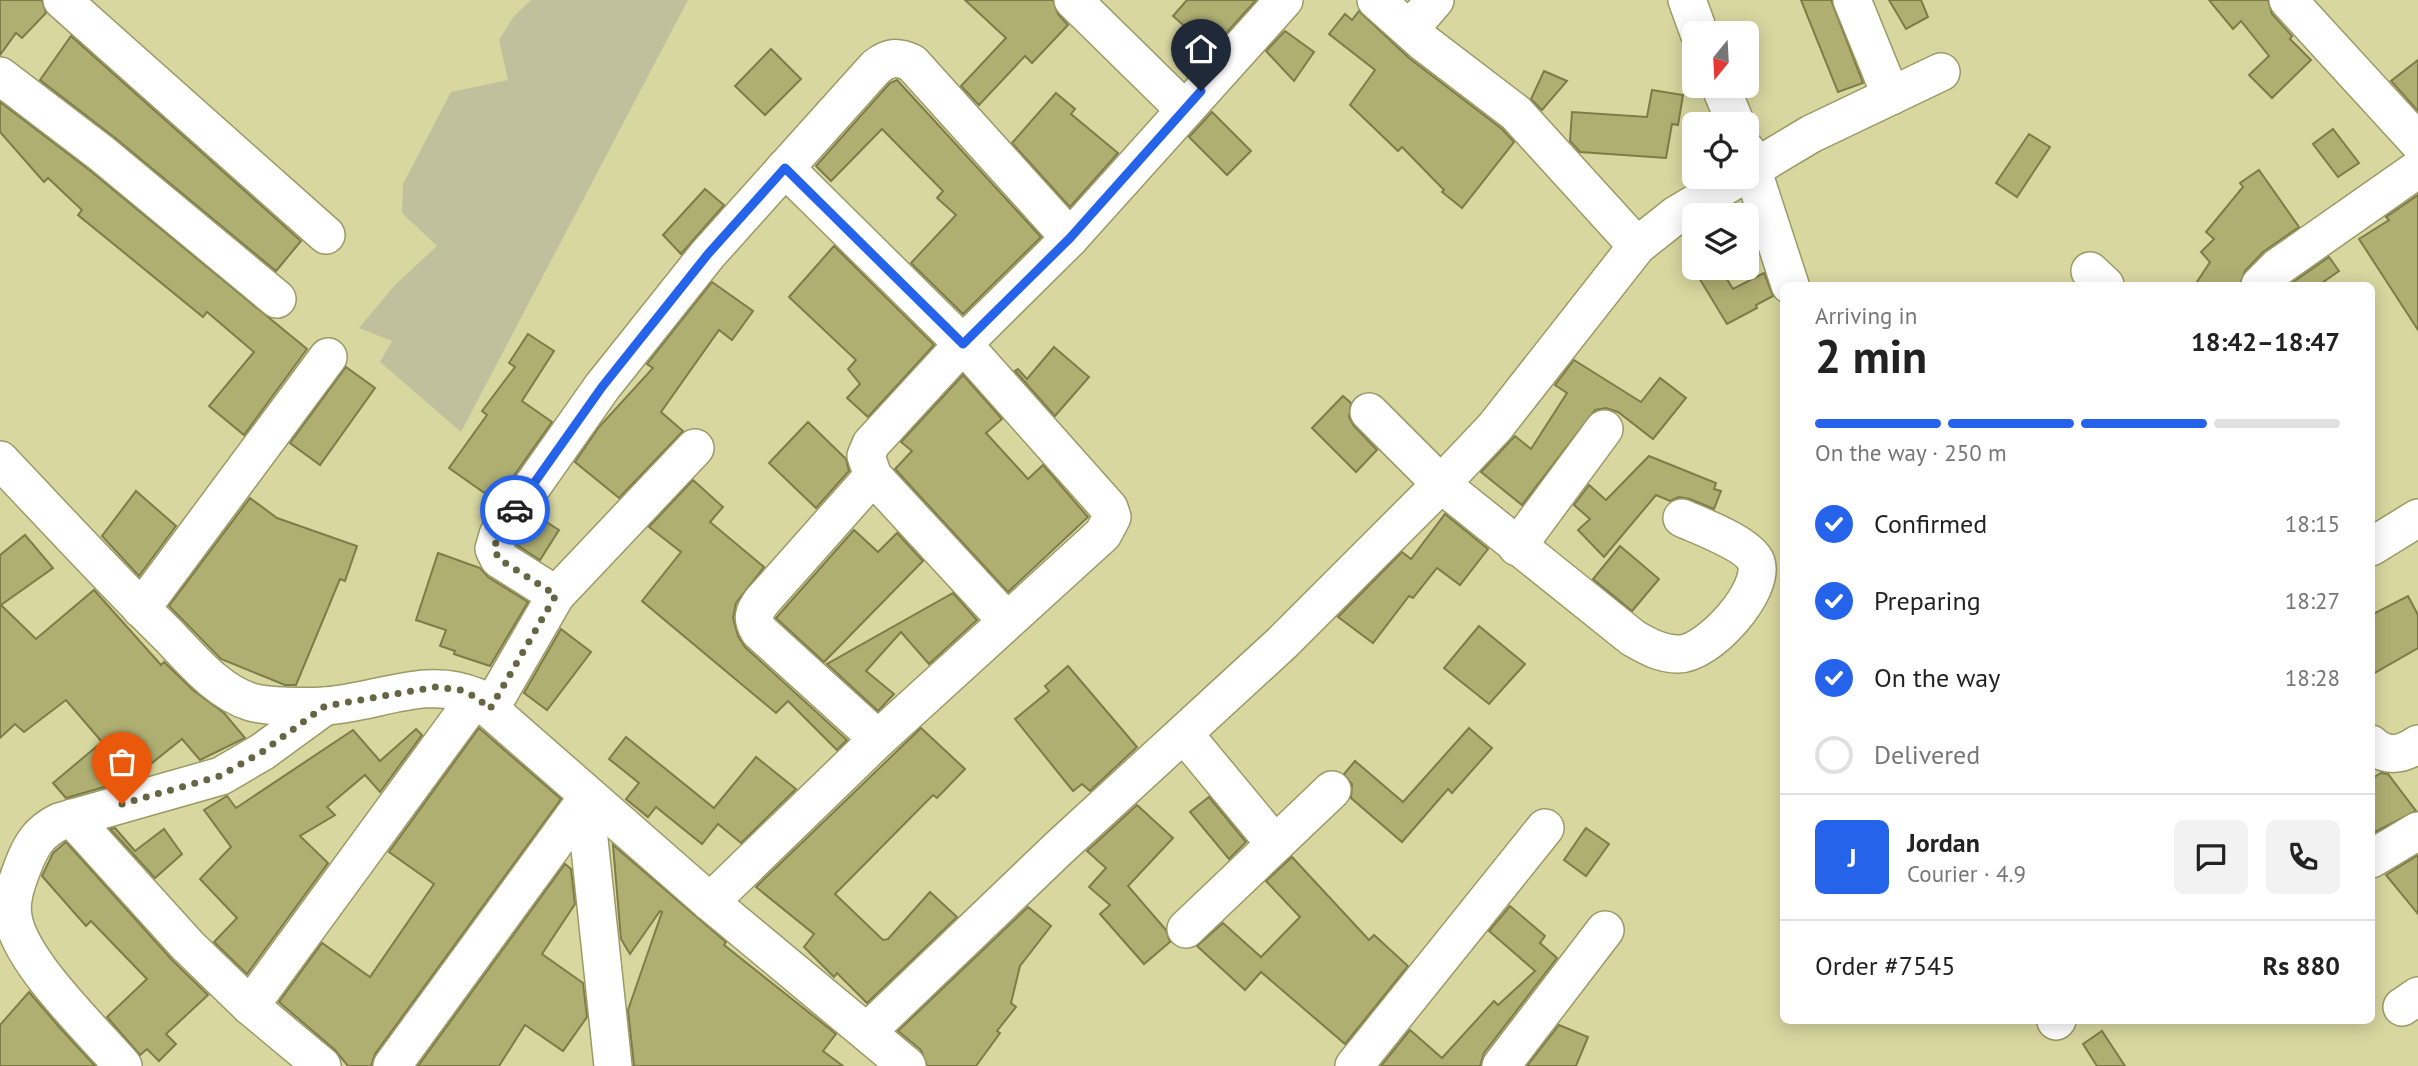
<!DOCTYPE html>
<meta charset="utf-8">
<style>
body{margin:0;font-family:"PT Sans",sans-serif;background:#f2f2f2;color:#222;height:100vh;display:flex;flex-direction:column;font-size:26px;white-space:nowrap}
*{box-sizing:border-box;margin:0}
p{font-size:23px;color:#767676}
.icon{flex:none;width:38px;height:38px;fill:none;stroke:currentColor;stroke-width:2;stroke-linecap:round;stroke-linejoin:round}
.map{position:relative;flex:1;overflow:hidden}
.side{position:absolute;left:1780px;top:282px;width:595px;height:742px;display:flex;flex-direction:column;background:#fff;border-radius:10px;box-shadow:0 4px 18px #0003}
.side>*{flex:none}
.needle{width:46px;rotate:198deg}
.controls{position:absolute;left:1682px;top:21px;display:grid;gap:14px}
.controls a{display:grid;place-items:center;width:77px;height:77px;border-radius:10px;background:#fff;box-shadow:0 4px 18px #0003;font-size:35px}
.pin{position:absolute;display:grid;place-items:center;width:60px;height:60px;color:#fff;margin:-72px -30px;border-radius:50% 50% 50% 0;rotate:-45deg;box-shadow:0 0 7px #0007}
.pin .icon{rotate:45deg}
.courier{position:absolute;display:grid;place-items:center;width:70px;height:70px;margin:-35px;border:5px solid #2563eb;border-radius:50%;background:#fff;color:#222;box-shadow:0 2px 9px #0007}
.overview em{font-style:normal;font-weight:700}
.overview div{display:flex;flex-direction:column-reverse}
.overview{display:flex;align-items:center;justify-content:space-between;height:119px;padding:0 35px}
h1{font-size:46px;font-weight:700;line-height:52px}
.bar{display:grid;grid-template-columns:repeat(4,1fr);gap:10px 7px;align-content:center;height:84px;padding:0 35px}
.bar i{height:9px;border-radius:5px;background:#e0e0e0}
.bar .on{background:#2563eb}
.bar p{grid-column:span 4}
.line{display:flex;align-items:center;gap:18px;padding:0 35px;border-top:2px solid #e0e0e0}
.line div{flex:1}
.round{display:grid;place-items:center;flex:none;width:74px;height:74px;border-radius:10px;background:#f2f2f2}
ol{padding:0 35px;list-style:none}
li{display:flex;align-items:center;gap:21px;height:77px}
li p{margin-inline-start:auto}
li .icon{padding:7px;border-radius:50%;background:#2563eb;color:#fff;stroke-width:4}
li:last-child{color:#767676}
li i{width:38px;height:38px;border:4px solid #e0e0e0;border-radius:50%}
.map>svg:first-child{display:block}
.green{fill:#c0c09c}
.building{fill:#b0af72;stroke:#7d7c49;stroke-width:2}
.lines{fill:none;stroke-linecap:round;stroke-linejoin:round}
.minor-casing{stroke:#9b9a65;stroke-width:40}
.minor{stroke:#fff;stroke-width:37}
.done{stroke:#666544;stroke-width:7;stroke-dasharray:0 12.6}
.route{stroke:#2563eb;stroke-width:9}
</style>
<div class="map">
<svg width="2418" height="1066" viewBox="0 0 2418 1066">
<rect width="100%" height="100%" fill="#d8d7a0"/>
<path class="green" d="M 531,0 L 688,0 L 461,432 L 380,362 L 392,341 L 359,328 L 395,285 L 437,246 L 402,213 L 403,184 L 451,92 L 508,80 L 499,40 L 514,16 Z"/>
<g class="building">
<path d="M 0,0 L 42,0 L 46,13 L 22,38 L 16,33 L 0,55 Z"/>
<path d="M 965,0 L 1053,0 L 1058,14 L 1068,25 L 1032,63 L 1025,56 L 979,105 L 961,86 L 1006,38 Z"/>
<path d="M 1187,0 L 1256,0 L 1211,50 L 1173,16 Z"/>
<path d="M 1801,0 L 1831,0 L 1863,83 L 1838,92 Z"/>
<path d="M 1889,0 L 1921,0 L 1928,17 L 1906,29 Z"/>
<path d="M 2209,0 L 2268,0 L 2272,14 L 2292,36 L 2290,39 L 2311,60 L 2272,98 L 2249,75 L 2269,56 L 2241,21 L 2233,29 Z"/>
<path d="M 1359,11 L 1409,58 L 1502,129 L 1514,142 L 1462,208 L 1442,192 L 1444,190 L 1402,147 L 1398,151 L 1350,105 L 1375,70 L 1329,34 L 1345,14 L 1352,20 Z"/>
<path d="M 1285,31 L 1314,52 L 1294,81 L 1266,51 Z"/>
<path d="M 71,36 L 301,241 L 276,271 L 114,137 L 40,80 Z"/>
<path d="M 771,49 L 801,79 L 765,115 L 735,86 Z"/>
<path d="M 2418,60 L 2418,111 L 2391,81 Z"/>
<path d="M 1544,71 L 1567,81 L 1542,110 L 1531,99 Z"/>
<path d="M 897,80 L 1041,237 L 963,314 L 911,263 L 956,215 L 937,198 L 943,191 L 882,129 L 831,181 L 816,166 L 890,83 Z"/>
<path d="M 1652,90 L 1683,95 L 1678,125 L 1672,124 L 1666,158 L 1580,152 L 1570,141 L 1572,112 L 1647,117 Z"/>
<path d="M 1056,93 L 1075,109 L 1071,114 L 1118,153 L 1070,207 L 1012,143 Z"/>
<path d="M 0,102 L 88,169 L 307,349 L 244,435 L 209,406 L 254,352 L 207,312 L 203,317 L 78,215 L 82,210 L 48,178 L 44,182 L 0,132 Z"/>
<path d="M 1212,112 L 1251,151 L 1227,175 L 1189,137 Z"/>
<path d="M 2333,129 L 2359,163 L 2338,177 L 2313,144 Z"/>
<path d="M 2029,134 L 2050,147 L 2017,197 L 1996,183 Z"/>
<path d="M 2259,170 L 2299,227 L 2263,252 L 2245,271 L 2240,285 L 2195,285 L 2210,262 L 2201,252 L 2214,239 L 2206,232 L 2243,187 L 2240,183 Z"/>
<path d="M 705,189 L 724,205 L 681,254 L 663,235 Z"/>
<path d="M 2418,195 L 2418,330 L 2359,239 L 2389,220 L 2386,217 Z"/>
<path d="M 834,246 L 934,345 L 868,417 L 847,398 L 860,384 L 848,369 L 856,360 L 789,297 Z"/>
<path d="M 2329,257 L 2339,271 L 2319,285 L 2289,285 Z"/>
<path d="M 1693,268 L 1720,268 L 1733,289 L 1764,273 L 1773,296 L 1756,305 L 1757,308 L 1727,324 Z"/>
<path d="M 712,282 L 753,311 L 732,340 L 719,330 L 661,412 L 683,431 L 619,498 L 575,462 L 599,427 L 653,368 L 647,364 Z"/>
<path d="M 528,334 L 554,351 L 522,401 L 552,422 L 496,501 L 449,468 L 487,415 L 482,411 L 515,367 L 509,363 Z"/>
<path d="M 1054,347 L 1089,377 L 1055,416 L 1015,371 L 1018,369 L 1027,379 Z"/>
<path d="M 1574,360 L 1641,402 L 1660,378 L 1686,398 L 1653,439 L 1618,412 L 1606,408 L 1595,410 L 1522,505 L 1481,472 L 1515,436 L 1531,449 L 1567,393 L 1555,385 Z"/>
<path d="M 346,367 L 375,388 L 320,465 L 290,443 Z"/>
<path d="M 963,375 L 1002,419 L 986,433 L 1028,479 L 1043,465 L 1088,517 L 1008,592 L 895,469 L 912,451 L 901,442 Z"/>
<path d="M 1343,396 L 1351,403 L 1349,417 L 1354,426 L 1377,450 L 1356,472 L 1312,428 Z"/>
<path d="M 808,422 L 846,459 L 849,471 L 816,508 L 769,463 Z"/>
<path d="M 1649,456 L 1716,483 L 1714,489 L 1721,491 L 1714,509 L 1690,499 L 1679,497 L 1670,501 L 1656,495 L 1604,557 L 1578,530 L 1590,519 L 1574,505 L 1589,485 L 1606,500 Z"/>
<path d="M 693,480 L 723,507 L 710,522 L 764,567 L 736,603 L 733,618 L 738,636 L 745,647 L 847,740 L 837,750 L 788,701 L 776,713 L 642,601 L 681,552 L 649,527 Z"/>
<path d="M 136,491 L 176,526 L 139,576 L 102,536 Z"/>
<path d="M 250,498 L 277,518 L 357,546 L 345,581 L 340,579 L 296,685 L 285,685 L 221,659 L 169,606 Z"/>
<path d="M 1445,514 L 1488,549 L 1460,585 L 1437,568 L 1413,598 L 1409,596 L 1373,643 L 1338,617 L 1402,552 L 1411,559 Z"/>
<path d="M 537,516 L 559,530 L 540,560 L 517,545 Z"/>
<path d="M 854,530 L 878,552 L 897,533 L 923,561 L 824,662 L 776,618 Z"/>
<path d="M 25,535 L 53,568 L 1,605 L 36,639 L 94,590 L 161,665 L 164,662 L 193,690 L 224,713 L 245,738 L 200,760 L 182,739 L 132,779 L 66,798 L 53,783 L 102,742 L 66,700 L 24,732 L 15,724 L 0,738 L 0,555 Z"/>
<path d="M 1620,546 L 1659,579 L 1632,611 L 1593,579 Z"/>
<path d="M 438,553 L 480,568 L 488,577 L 528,602 L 490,666 L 454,654 L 455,651 L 440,646 L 446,630 L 416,620 Z"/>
<path d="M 953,593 L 977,620 L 929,664 L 901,632 L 866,671 L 894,694 L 878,711 L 827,664 Z"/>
<path d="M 2408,596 L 2418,615 L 2418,648 L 2371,675 L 2371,615 Z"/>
<path d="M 1479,626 L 1525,664 L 1489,704 L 1444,668 Z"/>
<path d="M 561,629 L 591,652 L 547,710 L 524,693 Z"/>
<path d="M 1068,666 L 1137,747 L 1090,791 L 1082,784 L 1073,791 L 1015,719 L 1049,691 L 1045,686 Z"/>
<path d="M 479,728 L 561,799 L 375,1054 L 371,1066 L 348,1066 L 335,1050 L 279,1002 L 322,943 L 370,977 L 434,884 L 389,852 Z"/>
<path d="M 921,728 L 965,769 L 937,798 L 933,795 L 835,894 L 883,940 L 888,939 L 930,892 L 957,917 L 867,1003 L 837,973 L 834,977 L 804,947 L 814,934 L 756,887 Z"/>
<path d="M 1469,728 L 1492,748 L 1452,793 L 1448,789 L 1402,842 L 1351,798 L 1352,784 L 1344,774 L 1355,761 L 1403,802 Z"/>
<path d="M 416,729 L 422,735 L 380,792 L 365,775 L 327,807 L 335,815 L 300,836 L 328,863 L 247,974 L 214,942 L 237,918 L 200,879 L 231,847 L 204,810 L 227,796 L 236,808 L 353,730 L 380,761 Z"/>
<path d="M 626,737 L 714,808 L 756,757 L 796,789 L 741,843 L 718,824 L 702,844 L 656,807 L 648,817 L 626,799 L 639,783 L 609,759 Z"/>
<path d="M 2381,773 L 2388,774 L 2416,811 L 2371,834 L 2371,779 Z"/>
<path d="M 1209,797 L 1246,842 L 1229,859 L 1190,812 Z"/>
<path d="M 1137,805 L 1173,838 L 1128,886 L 1166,930 L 1170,942 L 1144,964 L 1100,914 L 1110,905 L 1089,887 L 1106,868 L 1087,851 Z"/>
<path d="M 115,828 L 135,851 L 164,829 L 182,854 L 155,878 L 110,829 Z"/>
<path d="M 1586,828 L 1609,844 L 1586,876 L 1564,860 Z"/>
<path d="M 66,842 L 172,960 L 208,995 L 166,1034 L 176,1044 L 159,1061 L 147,1049 L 140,1055 L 107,1017 L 147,979 L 91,921 L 86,926 L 42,876 L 53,853 Z"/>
<path d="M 613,845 L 726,942 L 724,945 L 836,1034 L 823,1051 L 843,1066 L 634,1066 L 628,1010 L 662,912 L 660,911 L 630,954 L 621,939 Z"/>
<path d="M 2418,855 L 2418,914 L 2386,875 Z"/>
<path d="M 1292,857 L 1369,940 L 1374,935 L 1408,966 L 1345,1044 L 1261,972 L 1245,990 L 1197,946 L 1223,923 L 1261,957 L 1300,917 L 1266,881 Z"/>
<path d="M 565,864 L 571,869 L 575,904 L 542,954 L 583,983 L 587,1017 L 563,1051 L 525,1025 L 499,1066 L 418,1066 Z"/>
<path d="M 1510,906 L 1545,936 L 1540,943 L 1557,958 L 1484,1053 L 1480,1066 L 1381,1066 L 1410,1030 L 1442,1058 L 1494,1001 L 1498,1005 L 1535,971 L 1489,931 Z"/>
<path d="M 1028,907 L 1051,926 L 1020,966 L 1011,1003 L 1016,1007 L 997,1031 L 1000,1033 L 976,1066 L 927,1066 L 921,1050 L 898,1031 Z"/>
<path d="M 29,992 L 61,1029 L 95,1066 L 0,1066 L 0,1025 Z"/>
<path d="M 1559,1025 L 1588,1037 L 1576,1066 L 1527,1066 Z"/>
<path d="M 2102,1031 L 2125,1066 L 2097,1066 L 2083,1044 Z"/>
</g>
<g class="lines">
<defs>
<g id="minor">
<path d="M 62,0 L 326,235"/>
<path d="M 1073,0 L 1184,109"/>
<path d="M 1376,0 L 1423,42 L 1516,113 L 1637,246"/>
<path d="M 1687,0 L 1699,33"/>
<path d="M 1852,0 L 1891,96"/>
<path d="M 2288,0 L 2418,142"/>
<path d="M 1410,29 L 1435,0"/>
<path d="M 0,76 L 101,153 L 277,299"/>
<path d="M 1720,86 L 1736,124"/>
<path d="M 1746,150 L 1790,285"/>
<path d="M 1746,173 L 1811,134 L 1941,72"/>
<path d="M 2090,271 L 2105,285"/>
<path d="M 2260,285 L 2278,267 L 2418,169"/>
<path d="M 1369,412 L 1441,484 L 1633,638 C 1647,646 1661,654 1678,654 C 1708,655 1766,590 1756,562 C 1749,544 1700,526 1682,518"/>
<path d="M 0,460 C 56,519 111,579 169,636 C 192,660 218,692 251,702 C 268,707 307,707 325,706 C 376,703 427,675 476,697 L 710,902 L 907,1066"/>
<path d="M 873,476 L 762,601 C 754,612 751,618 759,631 L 878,739"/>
<path d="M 1517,547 L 1604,429"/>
<path d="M 2371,547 L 2418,518"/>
<path d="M 556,595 L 499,559 L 494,549 L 498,535 L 602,387 L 708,254 L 876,67 C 889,57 897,56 912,63 L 1070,238"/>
<path d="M 141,609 L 328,357"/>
<path d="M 1006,620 L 873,476 L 866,456 L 871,444 L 963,344 L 1070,238 L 1284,0"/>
<path d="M 490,709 L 556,595 L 695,448"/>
<path d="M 1184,734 L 1275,844"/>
<path d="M 2371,744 C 2386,758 2402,755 2418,744"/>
<path d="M 584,792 L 613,1066"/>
<path d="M 72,818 L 188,946 L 250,1006 L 322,1066"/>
<path d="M 2371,859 L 2418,831"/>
<path d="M 710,902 L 878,739 L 1103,534 L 1112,517 L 1109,508 L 963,344 L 785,168"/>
<path d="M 1186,929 L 1332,790"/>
<path d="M 250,1006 L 476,697"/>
<path d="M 2402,1007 L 2418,996"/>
<path d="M 2056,1021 L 2057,1020"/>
<path d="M 867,1032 L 1060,847 L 1282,643 L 1441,484 L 1495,427 L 1637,246 L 1676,215 L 1740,177"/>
<path d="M 123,1066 C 92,1030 20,962 13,917 C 10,899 17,882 23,866 C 31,845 39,832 59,822 L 221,776 L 262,752 L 325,706"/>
<path d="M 392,1066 L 585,801"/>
<path d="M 1354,1066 L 1545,828"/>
<path d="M 1501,1066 L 1605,930"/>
</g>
</defs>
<use href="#minor" class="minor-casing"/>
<use href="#minor" class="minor"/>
</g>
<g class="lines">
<path class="done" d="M 122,804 L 220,776 L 262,752 L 325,706 L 436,687 L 460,690 L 476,697 L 490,709 L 556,595 L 499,559 L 494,549 L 498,535 L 515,510"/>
<path class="route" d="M 515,510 L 602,387 L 708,254 L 785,168 L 963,344 L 1070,238 L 1201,91"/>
</g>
</svg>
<div class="controls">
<a><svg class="needle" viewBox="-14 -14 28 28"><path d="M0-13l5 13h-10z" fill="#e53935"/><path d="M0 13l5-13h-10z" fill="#767676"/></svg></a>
<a><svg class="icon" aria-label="locate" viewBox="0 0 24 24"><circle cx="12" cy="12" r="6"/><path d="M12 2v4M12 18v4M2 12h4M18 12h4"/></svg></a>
<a><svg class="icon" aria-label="layers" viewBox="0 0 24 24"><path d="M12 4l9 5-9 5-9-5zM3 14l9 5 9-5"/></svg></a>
</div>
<div class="pin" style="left:122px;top:804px;background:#ea580c"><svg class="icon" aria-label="bag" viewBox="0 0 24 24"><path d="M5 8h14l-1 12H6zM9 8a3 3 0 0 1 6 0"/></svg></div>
<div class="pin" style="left:1201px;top:91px;background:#1f2937"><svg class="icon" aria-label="home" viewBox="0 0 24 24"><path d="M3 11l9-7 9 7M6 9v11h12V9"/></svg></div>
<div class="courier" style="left:515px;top:510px"><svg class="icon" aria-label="car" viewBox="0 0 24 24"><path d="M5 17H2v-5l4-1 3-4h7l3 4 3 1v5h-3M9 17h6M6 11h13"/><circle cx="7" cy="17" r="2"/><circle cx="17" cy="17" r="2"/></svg></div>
<section class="side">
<div class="overview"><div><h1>2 min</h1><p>Arriving in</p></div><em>18:42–18:47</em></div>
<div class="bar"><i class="on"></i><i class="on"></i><i class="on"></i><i></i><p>On the way · 250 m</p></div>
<ol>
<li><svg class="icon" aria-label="check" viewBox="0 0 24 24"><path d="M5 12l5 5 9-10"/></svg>Confirmed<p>18:15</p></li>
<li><svg class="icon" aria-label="check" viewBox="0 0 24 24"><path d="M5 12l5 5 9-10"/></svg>Preparing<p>18:27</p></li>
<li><svg class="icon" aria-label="check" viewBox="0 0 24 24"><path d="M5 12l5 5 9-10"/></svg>On the way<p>18:28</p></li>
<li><i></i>Delivered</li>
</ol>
<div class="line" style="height:126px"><b class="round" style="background:#2563eb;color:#fff">J</b><div><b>Jordan</b><p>Courier · 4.9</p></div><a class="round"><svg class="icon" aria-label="chat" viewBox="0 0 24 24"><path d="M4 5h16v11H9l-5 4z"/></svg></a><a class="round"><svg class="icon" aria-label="phone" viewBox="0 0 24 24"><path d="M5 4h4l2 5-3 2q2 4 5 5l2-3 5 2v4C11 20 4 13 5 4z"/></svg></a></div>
<div class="line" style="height:91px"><div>Order #7545</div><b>Rs 880</b></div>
</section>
</div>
